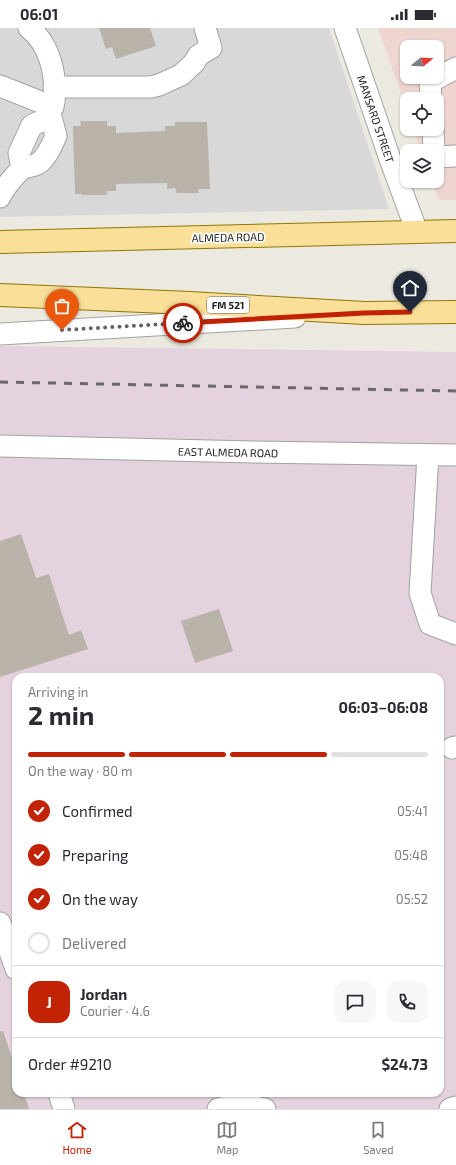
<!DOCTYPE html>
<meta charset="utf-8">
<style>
body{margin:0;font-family:"Exo 2",sans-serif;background:#f7f7f7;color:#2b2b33;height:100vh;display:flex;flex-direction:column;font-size:15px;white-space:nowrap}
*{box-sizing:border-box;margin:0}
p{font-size:13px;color:#7c7c81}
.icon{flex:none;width:22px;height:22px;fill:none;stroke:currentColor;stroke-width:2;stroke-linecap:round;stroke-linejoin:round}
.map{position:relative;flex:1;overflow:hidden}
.sheet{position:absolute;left:12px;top:645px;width:432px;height:424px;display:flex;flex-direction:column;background:#fff;border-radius:12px;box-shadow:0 1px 3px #0004}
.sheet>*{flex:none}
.needle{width:26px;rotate:72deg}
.controls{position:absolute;left:400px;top:12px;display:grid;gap:8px}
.controls a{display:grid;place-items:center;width:44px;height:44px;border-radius:8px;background:#fff;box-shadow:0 1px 3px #0004;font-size:20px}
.pin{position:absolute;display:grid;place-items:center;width:34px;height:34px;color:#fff;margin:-41px -17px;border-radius:50% 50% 50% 0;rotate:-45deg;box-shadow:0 0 4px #0007}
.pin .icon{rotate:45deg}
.courier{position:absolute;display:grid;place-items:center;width:40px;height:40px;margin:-20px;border:3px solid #c12304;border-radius:50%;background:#fff;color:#222;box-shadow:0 1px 5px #0007}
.headline em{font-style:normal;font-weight:700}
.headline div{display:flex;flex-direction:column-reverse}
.headline{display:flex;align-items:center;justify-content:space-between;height:68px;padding:0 16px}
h1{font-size:26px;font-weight:700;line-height:30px}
.bar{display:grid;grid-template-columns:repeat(4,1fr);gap:6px 4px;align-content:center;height:48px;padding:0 16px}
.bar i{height:5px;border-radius:3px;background:#e1e1e2}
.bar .active{background:#c12304}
.bar p{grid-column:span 4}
.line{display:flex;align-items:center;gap:10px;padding:0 16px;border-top:1px solid #e1e1e2}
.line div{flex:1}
.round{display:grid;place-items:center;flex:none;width:42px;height:42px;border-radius:12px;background:#f7f7f7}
ol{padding:0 16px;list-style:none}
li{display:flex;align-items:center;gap:12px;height:44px}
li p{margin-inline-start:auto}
li .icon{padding:4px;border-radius:50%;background:#c12304;color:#fff;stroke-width:4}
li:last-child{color:#7c7c81}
li i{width:22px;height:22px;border:2px solid #e1e1e2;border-radius:50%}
.status{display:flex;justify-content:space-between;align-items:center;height:28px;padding:0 20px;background:#fff;direction:ltr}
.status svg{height:11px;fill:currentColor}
.tabs{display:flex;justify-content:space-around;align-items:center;height:56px;border-top:1px solid #e1e1e2;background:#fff;font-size:11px;color:#7c7c81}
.tabs a{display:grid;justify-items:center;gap:2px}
.tabs .active{color:#c12304}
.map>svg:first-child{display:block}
.residential{fill:#d9d8d8}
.commercial{fill:#eed5cf;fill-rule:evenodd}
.industrial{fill:#e5d2df;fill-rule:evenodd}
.building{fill:#b9b3aa}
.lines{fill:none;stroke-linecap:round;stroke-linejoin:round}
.minor-casing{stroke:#a2a2a2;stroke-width:23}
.major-casing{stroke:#8f7703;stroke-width:24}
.minor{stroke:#fff;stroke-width:21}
.major{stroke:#f9df98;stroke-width:22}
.rail{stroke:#696969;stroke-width:3;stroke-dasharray:8 8;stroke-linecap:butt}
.done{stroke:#646360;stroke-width:4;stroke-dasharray:0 7.2}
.route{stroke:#c12304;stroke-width:5}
.labels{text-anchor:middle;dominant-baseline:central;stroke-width:3.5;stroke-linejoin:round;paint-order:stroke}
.shield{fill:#fff;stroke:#5f5f5f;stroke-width:1}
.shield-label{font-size:10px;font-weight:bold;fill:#1b1b1b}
.street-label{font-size:11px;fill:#1b1b1b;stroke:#fff}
</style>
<div class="status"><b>06:01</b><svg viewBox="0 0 49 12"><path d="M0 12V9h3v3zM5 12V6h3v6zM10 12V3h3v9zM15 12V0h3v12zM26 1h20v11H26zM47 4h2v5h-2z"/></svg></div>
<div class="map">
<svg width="456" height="1081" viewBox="0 0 456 1081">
<rect width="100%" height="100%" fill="#eceae0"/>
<path class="residential" d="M 0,0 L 329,0 L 389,181 L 0,189 Z"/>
<path class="commercial" d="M 378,0 L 456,0 L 456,172 L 439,172 L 432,153 L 437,153 L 437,123 L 421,123 L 413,101 L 437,101 L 437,71 L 407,71 L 407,83 ZM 407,19 L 437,19 L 437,49 L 407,49 Z"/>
<path class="industrial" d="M 0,318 L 456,324 L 456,1081 L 0,1081 ZM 16,649 L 440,649 L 440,1065 L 16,1065 Z"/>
<g class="building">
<path d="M 99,0 L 150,0 L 156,18 L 116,31 L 112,19 L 106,21 Z"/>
<path d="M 80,93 L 107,93 L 107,98 L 116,98 L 116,105 L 165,103 L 165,98 L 175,98 L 175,94 L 207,94 L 210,161 L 198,161 L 199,165 L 177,165 L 175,160 L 167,161 L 167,155 L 116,156 L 116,163 L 107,163 L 107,167 L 82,167 L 82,166 L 75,166 L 73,98 L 81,98 Z"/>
<path d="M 21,506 L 36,550 L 49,546 L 69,607 L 81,602 L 88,621 L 0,649 L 0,513 Z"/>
<path d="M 219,581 L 233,623 L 195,635 L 181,593 Z"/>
<path d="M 0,1003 L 3,1003 L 16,1042 L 16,1065 L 24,1065 L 29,1081 L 0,1081 Z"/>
</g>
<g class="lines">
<defs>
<g id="minor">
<path d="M 29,0 C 50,16 57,48 54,74"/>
<path d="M 345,0 L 390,131 L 417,204"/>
<path d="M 0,58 L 53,79"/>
<path d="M 54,59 L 151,59 L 159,57 L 181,47 L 194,35 L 198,28 L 204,24 L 211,20 L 205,0"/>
<path d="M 431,71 L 430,54 L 456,40"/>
<path d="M 433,101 L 434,123"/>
<path d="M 437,129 L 456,128"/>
<path d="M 0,169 C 2,163 18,142 24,140 C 29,138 35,138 39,135 C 47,129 52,117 56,108 L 51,89 L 32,97 L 19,125 L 22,140"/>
<path d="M 0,306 L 295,289"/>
<path d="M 0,418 L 253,424 L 456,427"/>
<path d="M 428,427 L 420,565 L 430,596 L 456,606"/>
<path d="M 452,720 L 456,719"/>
<path d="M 0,895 L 16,941"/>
<path d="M 59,1065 L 64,1081"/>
<path d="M 218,1081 L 239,1076 L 265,1081"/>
<path d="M 450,1081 L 456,1079"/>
</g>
<g id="major">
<path d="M 0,214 L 456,203"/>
<path d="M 0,267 L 190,275 L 364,285 L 456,284"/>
</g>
</defs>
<use href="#minor" class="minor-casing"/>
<use href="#major" class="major-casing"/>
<use href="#minor" class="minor"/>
<use href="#major" class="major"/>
<path class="rail" d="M 0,354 L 456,363"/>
</g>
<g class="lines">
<path class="done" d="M 62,302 L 183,295"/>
<path class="route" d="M 183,295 L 364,285 L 410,284"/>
</g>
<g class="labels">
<rect class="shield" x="207" y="269" width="42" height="16" rx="3"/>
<g class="shield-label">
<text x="228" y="277">FM 521</text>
</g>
<g class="street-label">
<text transform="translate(376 91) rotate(71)">MANSARD STREET</text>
<text transform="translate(228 209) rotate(-1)">ALMEDA ROAD</text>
<text transform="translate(228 424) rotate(1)">EAST ALMEDA ROAD</text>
</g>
</g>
</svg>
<div class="controls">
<a><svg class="needle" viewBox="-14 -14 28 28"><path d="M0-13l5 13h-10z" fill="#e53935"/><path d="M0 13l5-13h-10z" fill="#7c7c81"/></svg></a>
<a><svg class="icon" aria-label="locate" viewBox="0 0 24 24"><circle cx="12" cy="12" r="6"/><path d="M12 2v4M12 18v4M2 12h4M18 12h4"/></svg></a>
<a><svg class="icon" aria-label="layers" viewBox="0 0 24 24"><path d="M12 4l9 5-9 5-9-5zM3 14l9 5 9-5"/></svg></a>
</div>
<div class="pin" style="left:62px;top:302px;background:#ea580c"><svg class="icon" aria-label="bag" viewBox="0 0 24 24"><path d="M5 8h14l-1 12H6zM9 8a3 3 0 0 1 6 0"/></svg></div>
<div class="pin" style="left:410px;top:284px;background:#1f2937"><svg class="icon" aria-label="home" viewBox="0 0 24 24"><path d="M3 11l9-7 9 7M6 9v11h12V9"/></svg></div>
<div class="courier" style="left:183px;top:295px"><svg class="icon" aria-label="bike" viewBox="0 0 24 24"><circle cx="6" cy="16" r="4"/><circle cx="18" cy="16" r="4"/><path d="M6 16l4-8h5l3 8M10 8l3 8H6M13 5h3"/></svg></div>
<section class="sheet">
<div class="headline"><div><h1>2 min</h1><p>Arriving in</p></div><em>06:03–06:08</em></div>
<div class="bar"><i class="active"></i><i class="active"></i><i class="active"></i><i></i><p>On the way · 80 m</p></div>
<ol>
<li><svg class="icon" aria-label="check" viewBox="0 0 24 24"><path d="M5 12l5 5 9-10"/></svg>Confirmed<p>05:41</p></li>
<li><svg class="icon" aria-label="check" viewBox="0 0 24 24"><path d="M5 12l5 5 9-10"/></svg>Preparing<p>05:48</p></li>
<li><svg class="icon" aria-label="check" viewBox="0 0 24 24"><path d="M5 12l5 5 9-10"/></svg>On the way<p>05:52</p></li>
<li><i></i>Delivered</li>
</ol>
<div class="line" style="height:72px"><b class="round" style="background:#c12304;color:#fff">J</b><div><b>Jordan</b><p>Courier · 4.6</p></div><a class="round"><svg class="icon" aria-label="chat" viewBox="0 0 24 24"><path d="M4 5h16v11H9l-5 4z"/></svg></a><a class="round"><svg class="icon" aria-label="phone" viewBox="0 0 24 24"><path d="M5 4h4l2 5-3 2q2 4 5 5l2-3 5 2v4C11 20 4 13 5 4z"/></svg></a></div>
<div class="line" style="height:52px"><div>Order #9210</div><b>$24.73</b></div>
</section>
</div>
<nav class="tabs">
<a class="active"><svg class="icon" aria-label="home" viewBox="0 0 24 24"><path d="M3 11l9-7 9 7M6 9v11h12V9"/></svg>Home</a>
<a><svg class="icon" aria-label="map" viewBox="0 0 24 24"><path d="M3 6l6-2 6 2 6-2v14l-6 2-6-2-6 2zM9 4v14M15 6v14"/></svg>Map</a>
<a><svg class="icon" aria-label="saved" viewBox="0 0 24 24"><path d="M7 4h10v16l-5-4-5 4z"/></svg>Saved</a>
</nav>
